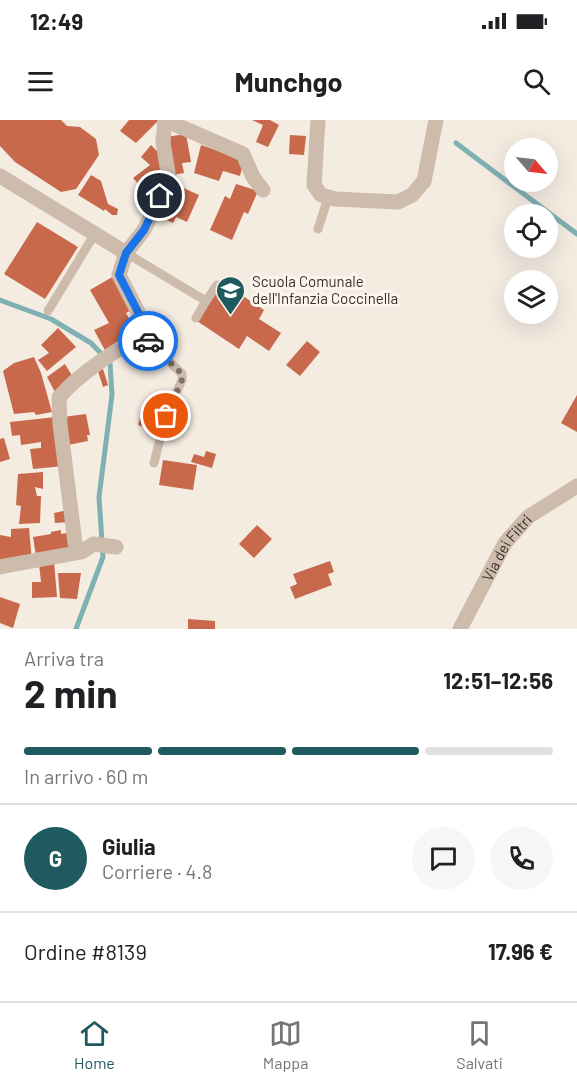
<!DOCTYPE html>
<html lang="it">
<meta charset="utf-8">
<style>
body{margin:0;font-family:Barlow,sans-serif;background:#f6f6f6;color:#202124;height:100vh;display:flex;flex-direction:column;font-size:22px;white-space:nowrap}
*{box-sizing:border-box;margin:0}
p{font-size:20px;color:#757577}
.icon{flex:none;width:33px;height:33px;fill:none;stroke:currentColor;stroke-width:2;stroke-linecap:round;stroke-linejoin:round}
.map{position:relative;height:509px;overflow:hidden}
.drawer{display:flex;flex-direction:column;background:#fff;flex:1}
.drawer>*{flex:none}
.needle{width:39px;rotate:118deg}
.fabs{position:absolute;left:504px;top:18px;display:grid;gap:12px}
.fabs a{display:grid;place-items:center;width:54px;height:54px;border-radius:50%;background:#fff;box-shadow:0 6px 24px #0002;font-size:30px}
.pin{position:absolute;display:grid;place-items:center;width:51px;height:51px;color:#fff;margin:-26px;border:3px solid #fff;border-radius:50%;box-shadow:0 2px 6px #0007}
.courier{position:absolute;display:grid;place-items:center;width:60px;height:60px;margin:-30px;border:4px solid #1a73e8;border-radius:50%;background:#fff;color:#222;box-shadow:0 2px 8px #0007}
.overview em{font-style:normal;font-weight:700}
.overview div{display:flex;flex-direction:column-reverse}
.overview{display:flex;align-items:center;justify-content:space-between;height:102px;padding:0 24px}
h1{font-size:39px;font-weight:700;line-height:45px}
.bar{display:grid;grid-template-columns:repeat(4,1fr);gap:9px 6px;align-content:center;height:72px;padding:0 24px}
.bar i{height:8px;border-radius:4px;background:#e0e0e0}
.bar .on{background:#1f5a5e}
.bar p{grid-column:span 4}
.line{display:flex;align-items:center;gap:15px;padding:0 24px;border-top:2px solid #e0e0e0}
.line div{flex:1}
.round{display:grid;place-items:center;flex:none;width:63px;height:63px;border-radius:32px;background:#f6f6f6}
.status{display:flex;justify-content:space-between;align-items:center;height:42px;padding:0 30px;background:#fff;direction:ltr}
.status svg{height:16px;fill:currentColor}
header{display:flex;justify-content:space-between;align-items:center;height:78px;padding:0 24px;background:#fff;font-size:27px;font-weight:700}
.menu{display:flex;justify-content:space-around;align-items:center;height:84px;border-top:2px solid #e0e0e0;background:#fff;font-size:16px;color:#757577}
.menu a{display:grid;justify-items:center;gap:3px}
.menu .on{color:#1f5a5e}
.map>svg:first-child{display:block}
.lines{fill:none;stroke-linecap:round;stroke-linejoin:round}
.stream{stroke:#7fb0b2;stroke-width:5}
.building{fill:#c8694b}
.lane{stroke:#cdbbac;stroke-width:9}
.street{stroke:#cdbbac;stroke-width:15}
.done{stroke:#7c716b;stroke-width:6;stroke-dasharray:0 10.8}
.route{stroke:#1a73e8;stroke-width:8}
.labels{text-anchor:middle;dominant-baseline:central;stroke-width:6;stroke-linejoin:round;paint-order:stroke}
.poi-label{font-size:15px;fill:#3b302b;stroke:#fbf5ee;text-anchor:start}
.street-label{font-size:15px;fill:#3b302b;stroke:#fbf5ee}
</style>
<div class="status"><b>12:49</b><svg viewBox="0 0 49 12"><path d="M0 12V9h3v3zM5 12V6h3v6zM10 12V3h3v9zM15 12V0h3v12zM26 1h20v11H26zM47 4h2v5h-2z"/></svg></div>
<header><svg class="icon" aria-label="menu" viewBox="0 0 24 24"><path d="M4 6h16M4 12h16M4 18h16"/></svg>Munchgo<svg class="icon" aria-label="search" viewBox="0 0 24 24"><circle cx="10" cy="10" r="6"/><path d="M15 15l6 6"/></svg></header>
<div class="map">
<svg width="577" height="509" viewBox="0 0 577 509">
<rect width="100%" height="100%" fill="#f4ebe1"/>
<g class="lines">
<g class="stream">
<path d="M 456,23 L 577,114"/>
<path d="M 0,180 L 51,199 L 91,223 L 110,243 L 112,275 L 99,377 L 103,437 L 76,509"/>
</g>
</g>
<g class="building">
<path d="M 0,0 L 61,0 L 67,6 L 80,7 L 96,19 L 99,35 L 76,69 L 61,72 L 15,42 L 0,26 Z"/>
<path d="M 129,0 L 159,0 L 136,23 L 120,11 Z"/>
<path d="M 252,0 L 270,0 L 279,5 L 268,27 L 256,22 L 263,5 Z"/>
<path d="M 186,14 L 191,42 L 182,43 L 184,53 L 173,55 L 166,17 Z"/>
<path d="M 290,15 L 306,16 L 304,35 L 289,34 Z"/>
<path d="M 151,25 L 166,40 L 165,59 L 154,81 L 133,58 L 150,45 L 141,37 Z"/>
<path d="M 201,25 L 244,40 L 240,56 L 223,51 L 219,61 L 194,53 Z"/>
<path d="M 91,55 L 101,61 L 108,84 L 118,89 L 117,95 L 112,95 L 105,89 L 104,91 L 78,75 Z"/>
<path d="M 170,62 L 199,75 L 187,102 L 176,97 L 173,103 L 160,97 L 164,89 L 159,87 Z"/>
<path d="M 236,64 L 258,71 L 248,94 L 244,92 L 232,120 L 210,110 L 225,76 L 230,79 Z"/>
<path d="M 37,102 L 78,127 L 45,179 L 4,154 Z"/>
<path d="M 114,156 L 133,189 L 126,193 L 138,214 L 106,232 L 94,210 L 109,203 L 90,170 Z"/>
<path d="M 222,162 L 264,190 L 259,199 L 281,213 L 269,231 L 247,216 L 239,229 L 197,201 Z"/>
<path d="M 58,208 L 76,227 L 47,251 L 38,240 L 49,233 L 41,225 Z"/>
<path d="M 307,221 L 320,232 L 300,256 L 286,245 Z"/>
<path d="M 34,237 L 41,253 L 52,292 L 36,295 L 34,292 L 14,294 L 3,251 L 14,243 Z"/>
<path d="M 65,244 L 74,259 L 55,272 L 47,257 Z"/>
<path d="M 103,249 L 108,265 L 103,267 L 98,251 Z"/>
<path d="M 577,275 L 577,312 L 561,303 Z"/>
<path d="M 144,284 L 161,288 L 155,310 L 138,305 Z"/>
<path d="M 86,294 L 90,315 L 87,315 L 88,321 L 68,325 L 63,297 Z"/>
<path d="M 56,297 L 64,346 L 33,349 L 30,329 L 41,328 L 41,322 L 21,325 L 20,315 L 12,316 L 10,302 Z"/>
<path d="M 4,318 L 10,339 L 0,342 L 0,319 Z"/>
<path d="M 206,331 L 216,334 L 212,348 L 191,342 L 194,334 L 204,337 Z"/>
<path d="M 163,340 L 197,345 L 193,370 L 159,365 Z"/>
<path d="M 43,352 L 43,369 L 35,367 L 37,376 L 41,376 L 40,403 L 19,404 L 21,386 L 16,385 L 18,354 Z"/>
<path d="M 68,390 L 70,402 L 55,403 L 54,393 Z"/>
<path d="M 257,405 L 272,419 L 254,438 L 239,424 Z"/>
<path d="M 29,408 L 32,441 L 0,444 L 0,415 L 11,417 L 11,409 Z"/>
<path d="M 61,410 L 61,414 L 71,412 L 73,430 L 36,436 L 33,417 L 51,414 L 51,412 Z"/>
<path d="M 54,441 L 57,477 L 32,478 L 32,462 L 41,462 L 39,444 Z"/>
<path d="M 330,441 L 334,452 L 328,454 L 332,465 L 295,479 L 290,467 L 297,464 L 293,454 Z"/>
<path d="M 58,453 L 81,453 L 77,479 L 60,478 Z"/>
<path d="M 0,477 L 20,484 L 13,508 L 0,503 Z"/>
<path d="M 188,499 L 215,501 L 215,509 L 188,509 Z"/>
</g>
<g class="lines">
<g class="lane">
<path d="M 318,109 L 328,78"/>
<path d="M 126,133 L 206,181 L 196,198"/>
<path d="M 206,181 L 217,165"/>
<path d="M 48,191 L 94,115"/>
<path d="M 142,215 L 182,254 L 182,260 L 166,295 L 154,343"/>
</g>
<g class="street">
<path d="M 165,0 L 243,34 L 253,57 L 263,70"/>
<path d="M 318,0 L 314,65 L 321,75 L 335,79 L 398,82 L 412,75 L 424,61 L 436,0"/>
<path d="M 0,56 L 126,133"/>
<path d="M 78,432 L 75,423 L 60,304 L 59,277 C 81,252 114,232 142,215 L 138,192 L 119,155 L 126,133 L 144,110 L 169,59 L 163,22 L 165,0"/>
<path d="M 0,447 L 81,432 L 94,424 L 116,427"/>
<path id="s1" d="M 460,509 L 505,423 L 528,397 L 577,366"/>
</g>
</g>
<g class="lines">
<path class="done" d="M 148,221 L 182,254 L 182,260 L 166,296"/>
<path class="route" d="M 148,221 L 142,215 L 138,192 L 119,155 L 126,133 L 144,110 L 160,76"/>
</g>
<defs>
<symbol id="school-pin" viewBox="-11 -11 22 30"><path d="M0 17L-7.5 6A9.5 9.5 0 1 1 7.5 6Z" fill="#1f5a5e" stroke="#fbf5ee"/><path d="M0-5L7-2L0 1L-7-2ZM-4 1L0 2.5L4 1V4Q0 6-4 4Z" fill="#fff"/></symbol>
</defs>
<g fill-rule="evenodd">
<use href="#school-pin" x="214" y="154" width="33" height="45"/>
</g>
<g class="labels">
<g class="poi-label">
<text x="252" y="161">Scuola Comunale<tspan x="252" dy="17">dell'Infanzia Coccinella</tspan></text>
</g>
<g class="street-label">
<text stroke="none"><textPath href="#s1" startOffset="94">Via dei Filtri</textPath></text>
</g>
</g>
</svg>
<div class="fabs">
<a><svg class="needle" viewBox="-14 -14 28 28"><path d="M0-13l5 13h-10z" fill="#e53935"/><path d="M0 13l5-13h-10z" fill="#757577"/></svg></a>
<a><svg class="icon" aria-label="locate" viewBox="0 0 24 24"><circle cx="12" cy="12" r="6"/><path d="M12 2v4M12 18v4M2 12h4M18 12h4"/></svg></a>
<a><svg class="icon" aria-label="layers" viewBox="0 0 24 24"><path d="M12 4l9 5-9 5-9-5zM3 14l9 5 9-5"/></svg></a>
</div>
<div class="pin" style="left:166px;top:296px;background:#ea580c"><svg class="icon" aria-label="bag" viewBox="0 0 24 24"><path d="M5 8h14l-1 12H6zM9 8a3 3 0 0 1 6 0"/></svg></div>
<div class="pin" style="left:160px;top:76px;background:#1f2937"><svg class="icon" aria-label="home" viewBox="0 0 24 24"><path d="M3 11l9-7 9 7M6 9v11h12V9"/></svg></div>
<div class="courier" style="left:148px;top:221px"><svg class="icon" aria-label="car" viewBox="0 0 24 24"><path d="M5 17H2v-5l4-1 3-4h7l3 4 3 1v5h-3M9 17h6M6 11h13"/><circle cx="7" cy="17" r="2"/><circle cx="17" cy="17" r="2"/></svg></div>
</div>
<section class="drawer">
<div class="overview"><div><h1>2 min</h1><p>Arriva tra</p></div><em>12:51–12:56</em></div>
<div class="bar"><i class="on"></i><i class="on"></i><i class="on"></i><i></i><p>In arrivo · 60 m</p></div>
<div class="line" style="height:108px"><b class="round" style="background:#1f5a5e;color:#fff">G</b><div><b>Giulia</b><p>Corriere · 4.8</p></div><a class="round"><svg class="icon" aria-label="chat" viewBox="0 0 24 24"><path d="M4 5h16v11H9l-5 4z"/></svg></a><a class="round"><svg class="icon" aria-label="phone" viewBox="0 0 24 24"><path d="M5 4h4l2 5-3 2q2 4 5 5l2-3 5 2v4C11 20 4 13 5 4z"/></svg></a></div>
<div class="line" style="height:78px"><div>Ordine #8139</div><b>17.96 €</b></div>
</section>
<nav class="menu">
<a class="on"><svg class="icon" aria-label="home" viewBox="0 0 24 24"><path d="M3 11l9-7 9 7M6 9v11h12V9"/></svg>Home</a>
<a><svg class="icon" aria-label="map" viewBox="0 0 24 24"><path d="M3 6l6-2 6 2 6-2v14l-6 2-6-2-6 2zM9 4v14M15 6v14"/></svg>Mappa</a>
<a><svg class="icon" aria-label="saved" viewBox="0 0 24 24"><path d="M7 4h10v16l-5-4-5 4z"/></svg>Salvati</a>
</nav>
